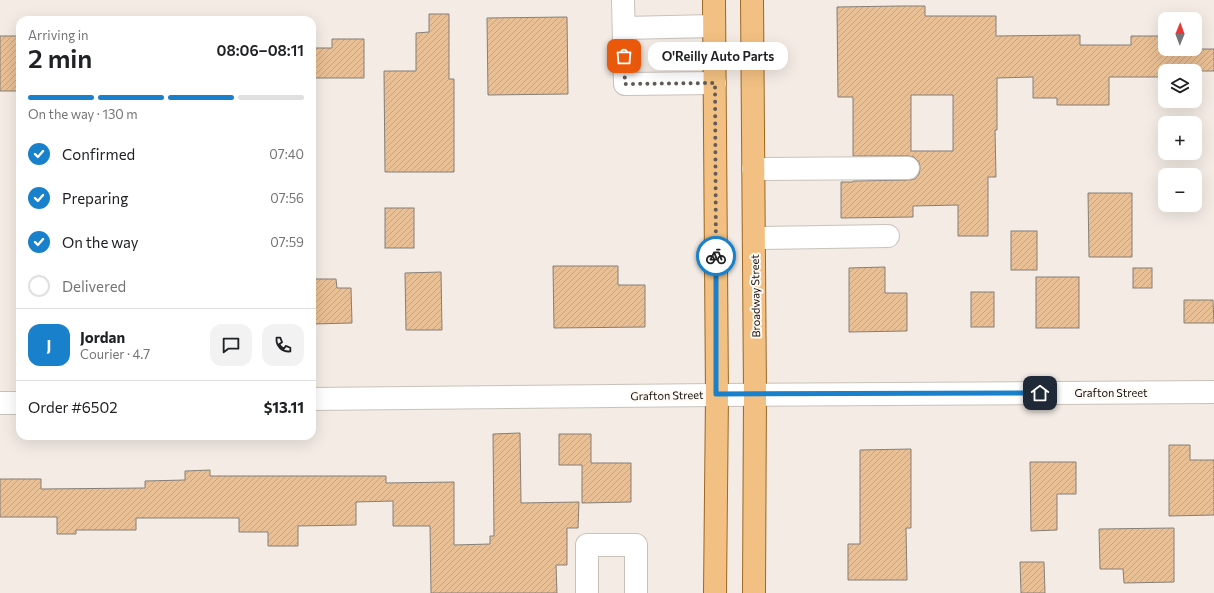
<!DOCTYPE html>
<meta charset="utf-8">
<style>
body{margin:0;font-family:Commissioner,sans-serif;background:#f2f2f2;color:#202124;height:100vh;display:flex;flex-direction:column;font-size:15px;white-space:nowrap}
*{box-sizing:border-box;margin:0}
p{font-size:13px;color:#757577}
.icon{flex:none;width:22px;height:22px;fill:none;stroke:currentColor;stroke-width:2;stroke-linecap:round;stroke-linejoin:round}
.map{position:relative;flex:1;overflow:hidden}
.details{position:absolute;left:16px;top:16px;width:300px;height:424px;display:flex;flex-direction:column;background:#fff;border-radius:12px;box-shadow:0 4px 16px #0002}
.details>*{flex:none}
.needle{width:26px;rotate:1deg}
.tools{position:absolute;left:1158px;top:12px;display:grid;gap:8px}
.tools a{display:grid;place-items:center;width:44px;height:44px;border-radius:8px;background:#fff;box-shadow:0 4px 16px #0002;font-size:20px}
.pin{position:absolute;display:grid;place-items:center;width:34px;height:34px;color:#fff;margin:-17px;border-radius:8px;box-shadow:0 2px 6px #0006}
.courier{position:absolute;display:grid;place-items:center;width:40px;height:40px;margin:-20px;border:3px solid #1980cb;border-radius:50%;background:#fff;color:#222;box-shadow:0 1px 5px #0007}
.bubble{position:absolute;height:28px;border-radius:12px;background:#fff;box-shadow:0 4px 16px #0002;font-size:13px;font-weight:600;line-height:28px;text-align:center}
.overview em{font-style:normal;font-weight:600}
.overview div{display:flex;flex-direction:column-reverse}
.overview{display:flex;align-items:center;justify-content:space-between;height:68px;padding:0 12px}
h1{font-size:26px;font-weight:600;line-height:30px}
.bar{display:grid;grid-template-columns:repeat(4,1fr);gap:6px 4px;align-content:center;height:48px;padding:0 12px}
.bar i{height:5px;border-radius:3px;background:#e0e0e0}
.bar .current{background:#1980cb}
.bar p{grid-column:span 4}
.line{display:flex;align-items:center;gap:10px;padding:0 12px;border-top:1px solid #e0e0e0}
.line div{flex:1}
.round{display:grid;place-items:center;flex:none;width:42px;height:42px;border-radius:12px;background:#f2f2f2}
ol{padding:0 12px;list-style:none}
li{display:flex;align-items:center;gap:12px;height:44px}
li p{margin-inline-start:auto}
li .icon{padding:4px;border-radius:50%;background:#1980cb;color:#fff;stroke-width:4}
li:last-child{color:#757577}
li i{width:22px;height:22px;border:2px solid #e0e0e0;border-radius:50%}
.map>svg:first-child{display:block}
.building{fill:url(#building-hatch);stroke:#867f78;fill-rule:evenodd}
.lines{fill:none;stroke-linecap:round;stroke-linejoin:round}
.minor-casing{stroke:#c9c2ba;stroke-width:24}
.major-casing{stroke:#9e6722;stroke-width:24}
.minor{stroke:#fff;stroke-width:22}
.major{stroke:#f2c082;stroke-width:22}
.done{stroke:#615c58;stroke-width:4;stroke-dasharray:0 7.2}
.route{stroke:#1980cb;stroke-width:5}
.labels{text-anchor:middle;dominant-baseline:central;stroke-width:4;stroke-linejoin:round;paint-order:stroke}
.street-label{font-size:11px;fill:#120f0d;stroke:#fff9f3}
</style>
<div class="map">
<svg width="1214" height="593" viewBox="0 0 1214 593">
<defs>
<pattern id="building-hatch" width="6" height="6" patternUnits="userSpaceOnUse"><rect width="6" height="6" fill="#e9bf95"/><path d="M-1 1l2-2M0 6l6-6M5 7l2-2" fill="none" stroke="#c7a37f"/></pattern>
</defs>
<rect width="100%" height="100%" fill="#f3ebe4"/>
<g class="building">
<path d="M 900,6 L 925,6 L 925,16 L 996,16 L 996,36 L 1080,35 L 1080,45 L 1131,45 L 1131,36 L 1165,36 L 1165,49 L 1214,49 L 1214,71 L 1165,71 L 1165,77 L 1109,77 L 1109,105 L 1057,105 L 1057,98 L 1033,98 L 1033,77 L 997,78 L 997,130 L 995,130 L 996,177 L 988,177 L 988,236 L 958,236 L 958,205 L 913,206 L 913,217 L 841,218 L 841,182 L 853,182 L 853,181 L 908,180 L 915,179 L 919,174 L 920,168 L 919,162 L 914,157 L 908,156 L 853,156 L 853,97 L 838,97 L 837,7 ZM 911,95 L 953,95 L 953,151 L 911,151 Z"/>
<path d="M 429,14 L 449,14 L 449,79 L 454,79 L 454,172 L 385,172 L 384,71 L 416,71 L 416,33 L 429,32 Z"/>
<path d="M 567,17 L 568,94 L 488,95 L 487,18 Z"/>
<rect x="0" y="36" width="20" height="55"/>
<path d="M 332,39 L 364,39 L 364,78 L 312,78 L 312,48 L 332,48 Z"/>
<path d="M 1088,193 L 1132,193 L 1132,257 L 1089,257 Z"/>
<rect x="385" y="208" width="29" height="40"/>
<rect x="1011" y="231" width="26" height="39"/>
<path d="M 553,266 L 618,266 L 618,285 L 645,285 L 645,327 L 554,328 Z"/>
<path d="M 885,267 L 885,293 L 907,293 L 907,331 L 849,332 L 849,268 Z"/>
<rect x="1133" y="268" width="19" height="20"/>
<path d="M 441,272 L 442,330 L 406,330 L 405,273 Z"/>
<rect x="1036" y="277" width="43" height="51"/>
<path d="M 312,279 L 336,279 L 337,288 L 351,288 L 352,323 L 312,324 Z"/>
<rect x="971" y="292" width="23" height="35"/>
<path d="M 1184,300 L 1213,300 L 1214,323 L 1184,323 Z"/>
<path d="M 520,433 L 521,503 L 579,502 L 578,528 L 567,528 L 567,565 L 556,565 L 557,593 L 431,593 L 430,526 L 393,526 L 393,501 L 356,502 L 356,525 L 298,526 L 298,546 L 268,546 L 268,532 L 239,532 L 239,518 L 136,518 L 136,530 L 76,530 L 76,534 L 57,534 L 57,517 L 0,517 L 0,479 L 41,479 L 41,489 L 145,488 L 145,481 L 185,480 L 185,471 L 210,470 L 210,476 L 386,476 L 386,483 L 454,482 L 454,545 L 490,544 L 490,536 L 494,536 L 493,434 Z"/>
<path d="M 559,434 L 591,434 L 591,463 L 631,463 L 631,502 L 582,503 L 582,465 L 559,465 Z"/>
<path d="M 1169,445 L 1190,445 L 1190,460 L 1214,460 L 1214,515 L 1169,516 Z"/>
<path d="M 911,449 L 911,528 L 906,528 L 907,580 L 848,580 L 848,544 L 860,544 L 860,450 Z"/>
<path d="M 1030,462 L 1076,462 L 1076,494 L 1057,494 L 1057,530 L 1031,531 Z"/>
<path d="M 1174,528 L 1174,582 L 1124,583 L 1123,569 L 1100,569 L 1099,529 Z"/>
<path d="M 1020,562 L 1044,562 L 1045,593 L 1021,593 Z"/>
</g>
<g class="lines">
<defs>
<g id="minor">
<path d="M 623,0 L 625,84 L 715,83"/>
<path d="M 624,28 L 714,26"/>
<path d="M 753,169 L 908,168"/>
<path d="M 754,238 L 888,236"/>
<path d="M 312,399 L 717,395 L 1214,392"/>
<path d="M 0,403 L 20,403"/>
<path d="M 587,593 L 587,545 L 636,545 L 636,593"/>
</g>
<g id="major">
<path d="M 714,0 L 717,395 L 715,593"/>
<path d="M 752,0 L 755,394 L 754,593"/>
</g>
</defs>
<use href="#minor" class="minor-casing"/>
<use href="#major" class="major-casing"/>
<use href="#minor" class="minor"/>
<use href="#major" class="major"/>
</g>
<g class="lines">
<path class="done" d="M 624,56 L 625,84 L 715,83 L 716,256"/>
<path class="route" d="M 716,256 L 716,394 L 1040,393"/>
</g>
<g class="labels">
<g class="street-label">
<text transform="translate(755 296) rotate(-91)">Broadway Street</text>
<text x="1111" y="392">Grafton Street</text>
<text transform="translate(667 395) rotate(-1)">Grafton Street</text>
</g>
</g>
</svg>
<div class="tools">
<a><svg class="needle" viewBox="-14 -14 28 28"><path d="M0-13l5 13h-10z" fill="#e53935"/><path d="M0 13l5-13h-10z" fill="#757577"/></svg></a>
<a><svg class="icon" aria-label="layers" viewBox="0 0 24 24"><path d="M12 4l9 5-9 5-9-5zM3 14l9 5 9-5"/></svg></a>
<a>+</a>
<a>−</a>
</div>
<div class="pin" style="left:624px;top:56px;background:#ea580c"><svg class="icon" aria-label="bag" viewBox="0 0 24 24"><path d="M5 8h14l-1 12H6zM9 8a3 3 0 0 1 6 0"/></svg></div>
<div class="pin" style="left:1040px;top:393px;background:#1f2937"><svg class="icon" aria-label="home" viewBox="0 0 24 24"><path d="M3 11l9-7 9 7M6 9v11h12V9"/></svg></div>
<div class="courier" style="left:716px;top:256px"><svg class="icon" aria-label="bike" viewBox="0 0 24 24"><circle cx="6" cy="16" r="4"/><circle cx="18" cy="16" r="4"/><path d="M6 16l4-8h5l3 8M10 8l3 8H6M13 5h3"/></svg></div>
<div class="bubble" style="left:648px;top:42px;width:140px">O'Reilly Auto Parts</div>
<section class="details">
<div class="overview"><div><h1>2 min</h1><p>Arriving in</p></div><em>08:06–08:11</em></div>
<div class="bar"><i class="current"></i><i class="current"></i><i class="current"></i><i></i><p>On the way · 130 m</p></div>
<ol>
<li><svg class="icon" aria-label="check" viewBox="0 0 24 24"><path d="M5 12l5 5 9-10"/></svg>Confirmed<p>07:40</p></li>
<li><svg class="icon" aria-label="check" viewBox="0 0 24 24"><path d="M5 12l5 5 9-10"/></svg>Preparing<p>07:56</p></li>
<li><svg class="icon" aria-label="check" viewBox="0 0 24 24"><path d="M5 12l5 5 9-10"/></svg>On the way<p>07:59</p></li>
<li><i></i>Delivered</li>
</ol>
<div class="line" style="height:72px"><b class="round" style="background:#1980cb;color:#fff">J</b><div><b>Jordan</b><p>Courier · 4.7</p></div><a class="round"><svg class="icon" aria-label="chat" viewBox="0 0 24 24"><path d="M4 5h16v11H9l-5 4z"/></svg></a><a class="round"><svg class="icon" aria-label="phone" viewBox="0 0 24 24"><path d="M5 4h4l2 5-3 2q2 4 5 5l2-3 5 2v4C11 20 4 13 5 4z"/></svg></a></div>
<div class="line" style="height:52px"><div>Order #6502</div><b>$13.11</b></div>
</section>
</div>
